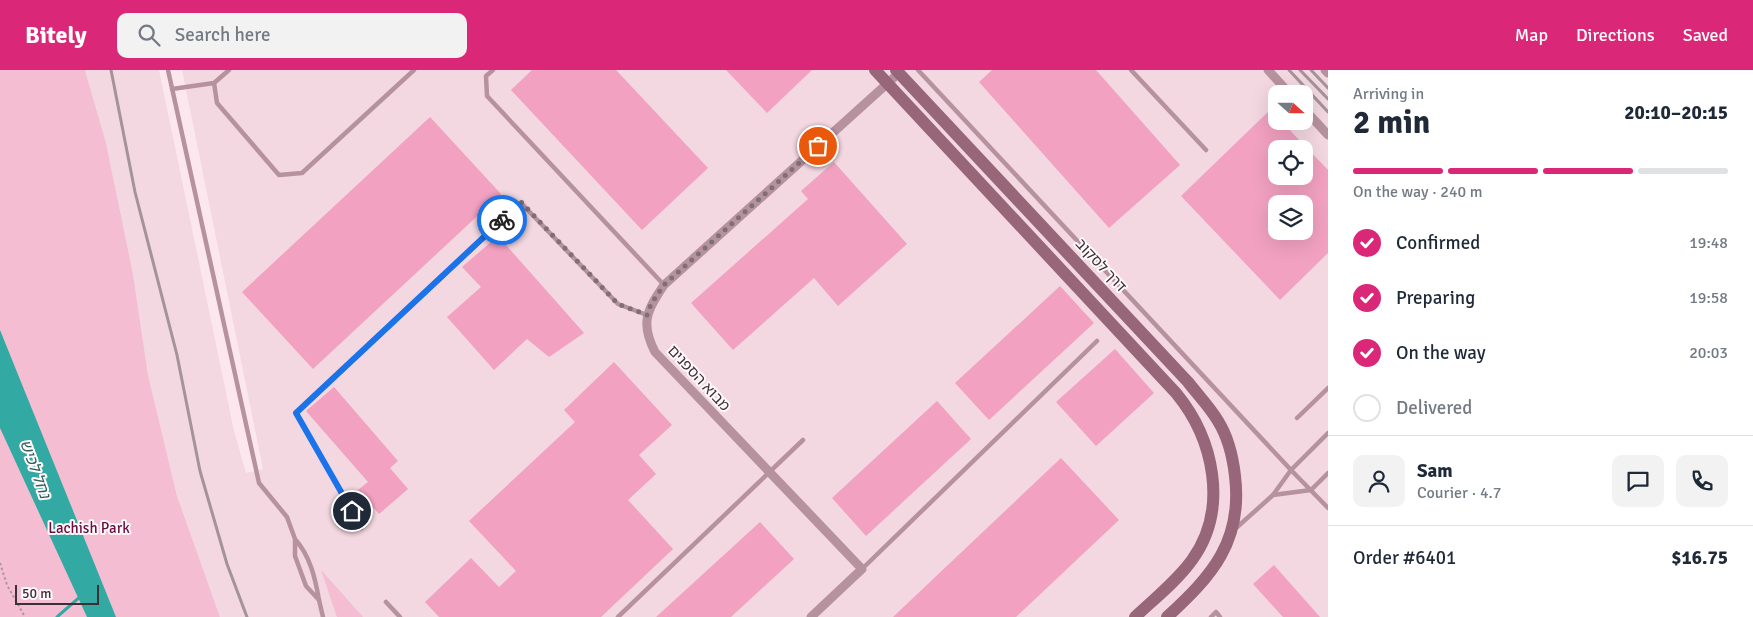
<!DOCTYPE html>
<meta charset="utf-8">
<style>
body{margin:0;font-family:Signika,"Noto Sans Hebrew",sans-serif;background:#f2f2f3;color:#1f2937;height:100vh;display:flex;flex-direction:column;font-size:19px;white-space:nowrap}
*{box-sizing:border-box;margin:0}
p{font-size:16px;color:#747a83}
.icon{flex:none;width:28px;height:28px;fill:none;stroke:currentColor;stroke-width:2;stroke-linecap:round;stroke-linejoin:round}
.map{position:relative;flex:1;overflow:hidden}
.panel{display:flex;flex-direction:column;background:#fff;width:425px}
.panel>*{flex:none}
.needle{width:32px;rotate:111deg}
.buttons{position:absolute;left:1268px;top:15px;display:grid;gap:10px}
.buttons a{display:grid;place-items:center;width:45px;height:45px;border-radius:10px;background:#fff;box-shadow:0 5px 20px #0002;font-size:25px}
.scale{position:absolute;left:15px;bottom:12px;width:84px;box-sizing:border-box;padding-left:5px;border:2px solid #3b3034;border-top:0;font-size:14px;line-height:18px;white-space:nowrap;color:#3b3034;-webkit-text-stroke:4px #fff9fb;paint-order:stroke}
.pin{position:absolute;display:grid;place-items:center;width:42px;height:42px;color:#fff;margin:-21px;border:2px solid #fff;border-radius:50%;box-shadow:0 1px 5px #0007}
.courier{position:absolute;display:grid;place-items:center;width:50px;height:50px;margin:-25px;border:4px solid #1a73e8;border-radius:50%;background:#fff;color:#222;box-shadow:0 1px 6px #0007}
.overview em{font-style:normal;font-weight:800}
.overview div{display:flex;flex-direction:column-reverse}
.overview{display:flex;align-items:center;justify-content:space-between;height:85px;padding:0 25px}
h1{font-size:32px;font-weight:800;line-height:38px}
.bar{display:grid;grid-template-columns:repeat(4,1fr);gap:8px 5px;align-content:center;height:60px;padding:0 25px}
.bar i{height:6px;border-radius:4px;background:#e0e1e3}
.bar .selected{background:#db2777}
.bar p{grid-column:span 4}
.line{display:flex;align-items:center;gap:12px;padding:0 25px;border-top:1px solid #e0e1e3}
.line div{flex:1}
.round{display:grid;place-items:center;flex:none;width:52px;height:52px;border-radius:10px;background:#f2f2f3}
ol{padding:0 25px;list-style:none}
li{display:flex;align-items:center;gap:15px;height:55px}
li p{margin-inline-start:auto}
li .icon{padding:5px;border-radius:50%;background:#db2777;color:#fff;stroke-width:4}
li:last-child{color:#747a83}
li i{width:28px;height:28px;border:2px solid #e0e1e3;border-radius:50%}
header{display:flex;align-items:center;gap:30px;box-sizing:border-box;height:70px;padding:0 25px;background:#db2777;color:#fff}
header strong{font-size:24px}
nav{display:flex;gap:28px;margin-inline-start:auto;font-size:18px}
.search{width:350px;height:45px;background:#f2f2f3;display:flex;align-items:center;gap:12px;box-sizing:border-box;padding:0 18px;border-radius:10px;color:#747a83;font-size:19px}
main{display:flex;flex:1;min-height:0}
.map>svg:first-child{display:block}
.built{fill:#f3d7e1;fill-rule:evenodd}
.green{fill:#f4bdd1}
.water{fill:#32aaa3}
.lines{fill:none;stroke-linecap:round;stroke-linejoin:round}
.stream{stroke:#32aaa3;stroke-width:3}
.building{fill:#f2a1c1;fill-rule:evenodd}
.path{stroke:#aa989f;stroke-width:2;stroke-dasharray:2.5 2.5;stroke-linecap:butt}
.lane{stroke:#b6929f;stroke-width:4.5}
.street{stroke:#b6929f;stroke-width:9}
.secondary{stroke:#986679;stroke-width:12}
.rail{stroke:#a49399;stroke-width:3}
.done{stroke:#7f7075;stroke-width:5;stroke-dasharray:0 9}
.route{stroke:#1a73e8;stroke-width:6}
.labels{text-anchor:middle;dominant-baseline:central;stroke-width:4;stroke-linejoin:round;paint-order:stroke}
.street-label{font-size:15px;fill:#3b3034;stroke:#fff9fb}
.park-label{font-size:15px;fill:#6a0c3f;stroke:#fff9fb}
.water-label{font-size:16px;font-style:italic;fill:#2f605c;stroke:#fff9fb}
</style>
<header>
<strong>Bitely</strong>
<div class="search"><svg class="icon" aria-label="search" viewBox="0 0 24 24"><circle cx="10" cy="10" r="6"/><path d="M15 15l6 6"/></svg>Search here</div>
<nav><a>Map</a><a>Directions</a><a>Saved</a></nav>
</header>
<main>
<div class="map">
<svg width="1328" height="547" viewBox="0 0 1328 547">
<rect width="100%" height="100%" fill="#fde7ef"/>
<path class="built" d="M 85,0 L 159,0 L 234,361 L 246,403 L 263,399 L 182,0 L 1328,0 L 1328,547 L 220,547 L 177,426 L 148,305 L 133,204 L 106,73 ZM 1276,24 L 1304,24 L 1304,51 L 1276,51 ZM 1276,79 L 1304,79 L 1304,106 L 1276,106 ZM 1276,134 L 1304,134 L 1304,161 L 1276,161 Z"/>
<g class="green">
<path d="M 0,0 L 85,0 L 106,73 L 133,204 L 148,305 L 177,426 L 220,547 L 0,547 Z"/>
<path d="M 321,500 L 363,547 L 337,547 Z"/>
</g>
<path class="water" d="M 0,260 L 116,547 L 87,547 L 0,358 Z"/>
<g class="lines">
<path class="stream" d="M 57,547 L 81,526"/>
</g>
<g class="building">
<path d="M 532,0 L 616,0 L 708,98 L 642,160 L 511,20 Z"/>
<path d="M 726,0 L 812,0 L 767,43 Z"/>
<path d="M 992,0 L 1096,0 L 1180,95 L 1109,158 L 979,12 Z"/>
<path d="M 1270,40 L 1276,46 L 1276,51 L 1281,51 L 1328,100 L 1328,183 L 1280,230 L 1181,126 ZM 1276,79 L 1304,79 L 1304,106 L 1276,106 ZM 1276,134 L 1304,134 L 1304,161 L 1276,161 Z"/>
<path d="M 430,47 L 501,124 L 313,299 L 242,222 Z"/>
<path d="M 834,92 L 907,174 L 838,236 L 814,208 L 733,280 L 691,233 L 808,129 L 801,121 Z"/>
<path d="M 498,166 L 584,263 L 549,287 L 527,269 L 494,300 L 447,247 L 481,217 L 462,197 Z"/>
<path d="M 1060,216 L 1094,253 L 989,350 L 955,313 Z"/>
<path d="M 1115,279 L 1154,323 L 1096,376 L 1056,332 Z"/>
<path d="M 614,292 L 672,355 L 639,385 L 656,404 L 628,430 L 673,479 L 601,547 L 439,547 L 425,532 L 471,488 L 499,517 L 516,501 L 469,451 L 575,352 L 564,340 Z"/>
<path d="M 334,317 L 398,391 L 390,398 L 408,419 L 379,444 L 358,420 L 368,412 L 306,341 Z"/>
<path d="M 937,331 L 971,369 L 866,466 L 832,428 Z"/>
<path d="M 1061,388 L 1119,450 L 1016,547 L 893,547 Z"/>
<path d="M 760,452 L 794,489 L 731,547 L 656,547 Z"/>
<path d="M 1274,495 L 1320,547 L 1283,547 L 1253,514 Z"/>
</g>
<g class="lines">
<path class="path" d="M 0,493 L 7,515 L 25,547"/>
<g class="lane">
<path d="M 168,0 L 259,413 L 287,447 L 295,469 L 295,486 L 306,516 L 319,530 C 315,507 310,486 295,469"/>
<path d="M 493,0 L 486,6 L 487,26 L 664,215"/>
<path d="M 918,0 L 1291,400 L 1273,425 L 1235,459"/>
<path d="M 1131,0 L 1206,80"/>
<path d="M 214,13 L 217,33 L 279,105 L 302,103 L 414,0"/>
<path d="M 172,19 L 214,13 L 229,0"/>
<path d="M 1297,348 L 1328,318"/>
<path d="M 1328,363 L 1291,400 L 1328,438"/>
<path d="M 1273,425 L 1311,420 L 1328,403"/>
<path d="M 361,458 L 296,343 L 521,133 L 618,234 L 647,245"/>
<path d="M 862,499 L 1097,271"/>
<path d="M 319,530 L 323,547"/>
<path d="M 386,532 L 400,547"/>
<path d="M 618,547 L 803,370"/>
<path d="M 1211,547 L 1216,542 L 1220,547"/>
</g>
<g class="street">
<path d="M 1268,0 L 1290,24"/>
<path d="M 1325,0 L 1328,3"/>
<path d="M 1304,39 L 1328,65"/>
<path d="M 811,547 L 862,499 L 655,282 C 640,253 647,240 664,215 L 899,3"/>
</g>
<g class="secondary">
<path d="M 875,0 L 1176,323 C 1214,369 1229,439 1192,490 C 1177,511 1154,529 1135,547"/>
<path d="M 896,0 L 1188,312 C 1198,325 1210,337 1218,351 C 1228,367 1233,388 1235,406 C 1243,471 1212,506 1167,547"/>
</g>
<g class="rail">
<path d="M 111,0 L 135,122 L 177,285 L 200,401 L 227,494 L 247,547"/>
<path d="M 1289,0 L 1328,42"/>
<path d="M 1300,0 L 1328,29"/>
<path d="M 1311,0 L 1328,18"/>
</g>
</g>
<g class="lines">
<path class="done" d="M 502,150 L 521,132 L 618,234 L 647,245 L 651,234 L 664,215 L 818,76"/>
<path class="route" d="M 352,441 L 296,343 L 502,150"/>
</g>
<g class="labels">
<g class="street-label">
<text transform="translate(1101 195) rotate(47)">דרך לסקוב</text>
<text transform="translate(699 308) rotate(47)">מבוא הספנים</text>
</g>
<g class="park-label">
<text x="89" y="458">Lachish Park</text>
</g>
<g class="water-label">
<text transform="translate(35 399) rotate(70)">נחל לכיש</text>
</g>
</g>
</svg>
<div class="buttons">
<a><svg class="needle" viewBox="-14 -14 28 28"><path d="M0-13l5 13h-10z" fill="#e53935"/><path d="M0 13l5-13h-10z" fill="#747a83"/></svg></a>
<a><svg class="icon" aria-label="locate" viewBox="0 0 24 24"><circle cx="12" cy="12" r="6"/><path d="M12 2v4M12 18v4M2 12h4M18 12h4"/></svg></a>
<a><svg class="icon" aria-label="layers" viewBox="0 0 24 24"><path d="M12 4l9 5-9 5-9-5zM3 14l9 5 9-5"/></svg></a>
</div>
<div class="scale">50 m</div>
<div class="pin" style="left:818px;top:76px;background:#ea580c"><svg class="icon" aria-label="bag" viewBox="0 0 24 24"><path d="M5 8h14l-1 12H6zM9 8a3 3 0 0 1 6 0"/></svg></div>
<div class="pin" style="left:352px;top:441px;background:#1f2937"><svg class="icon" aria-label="home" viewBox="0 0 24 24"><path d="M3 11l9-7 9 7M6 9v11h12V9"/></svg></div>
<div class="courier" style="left:502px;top:150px"><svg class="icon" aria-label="bike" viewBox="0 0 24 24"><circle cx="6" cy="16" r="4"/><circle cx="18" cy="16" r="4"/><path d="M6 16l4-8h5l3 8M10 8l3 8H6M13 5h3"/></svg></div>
</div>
<section class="panel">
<div class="overview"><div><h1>2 min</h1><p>Arriving in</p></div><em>20:10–20:15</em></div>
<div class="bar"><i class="selected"></i><i class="selected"></i><i class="selected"></i><i></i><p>On the way · 240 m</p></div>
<ol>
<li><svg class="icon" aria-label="check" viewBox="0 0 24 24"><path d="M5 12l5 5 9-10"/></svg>Confirmed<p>19:48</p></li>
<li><svg class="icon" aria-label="check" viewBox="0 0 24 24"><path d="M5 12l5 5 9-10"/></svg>Preparing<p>19:58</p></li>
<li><svg class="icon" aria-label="check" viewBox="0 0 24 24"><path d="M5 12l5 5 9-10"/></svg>On the way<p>20:03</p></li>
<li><i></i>Delivered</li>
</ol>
<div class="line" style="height:90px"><a class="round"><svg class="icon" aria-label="person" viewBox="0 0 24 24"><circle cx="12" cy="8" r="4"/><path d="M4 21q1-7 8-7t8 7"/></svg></a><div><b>Sam</b><p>Courier · 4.7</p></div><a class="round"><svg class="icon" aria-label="chat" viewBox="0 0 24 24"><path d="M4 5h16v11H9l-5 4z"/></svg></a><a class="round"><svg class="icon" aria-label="phone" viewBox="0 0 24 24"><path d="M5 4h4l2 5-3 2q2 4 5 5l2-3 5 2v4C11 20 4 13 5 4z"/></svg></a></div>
<div class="line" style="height:65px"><div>Order #6401</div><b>$16.75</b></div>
</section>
</main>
